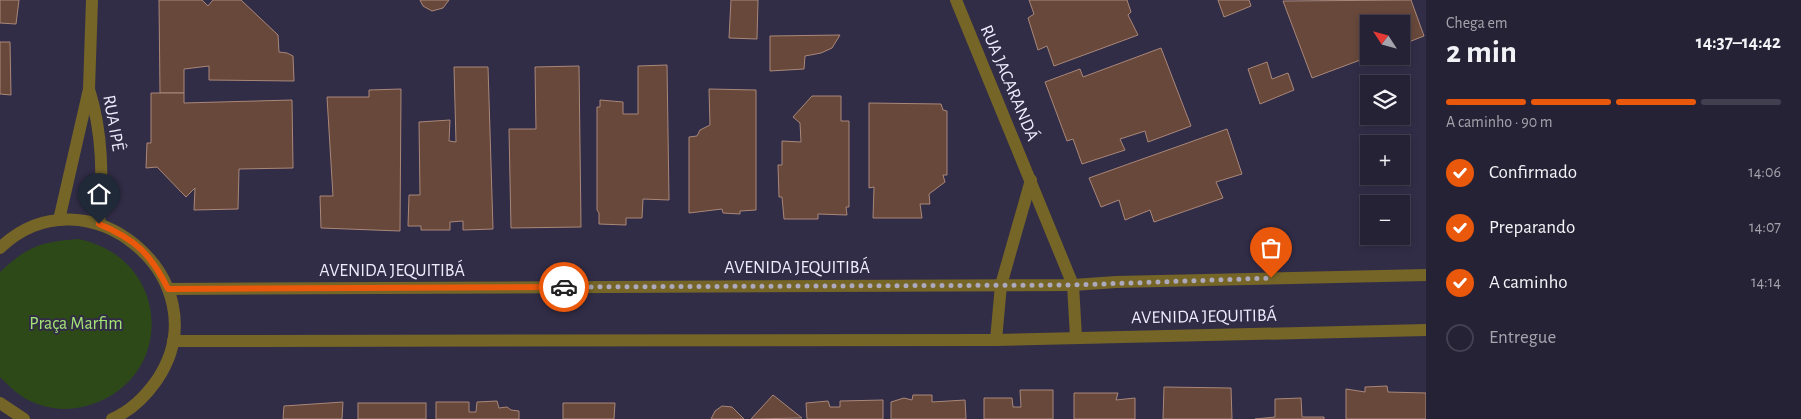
<!DOCTYPE html>
<html lang="pt">
<meta charset="utf-8">
<style>
body{margin:0;font-family:"Alegreya Sans",sans-serif;background:#2e2a3d;color:#f1f3f6;height:100vh;display:flex;flex-direction:column;font-size:19px;white-space:nowrap}
*{box-sizing:border-box;margin:0}
p{font-size:16px;color:#a4a4ad}
.icon{flex:none;width:28px;height:28px;fill:none;stroke:currentColor;stroke-width:2;stroke-linecap:round;stroke-linejoin:round}
.map{position:relative;flex:1;overflow:hidden}
.sheet{display:flex;flex-direction:column;background:#262235;width:375px}
.sheet>*{flex:none}
.needle{width:32px;rotate:306deg}
.buttons{position:absolute;left:1360px;top:15px;display:grid;gap:10px}
.buttons a{display:grid;place-items:center;width:50px;height:50px;border-radius:0px;background:#262235;box-shadow:0 2px 8px #0003,0 0 0 1px #423f50;font-size:25px}
.pin{position:absolute;display:grid;place-items:center;width:42px;height:42px;color:#fff;margin:-51px -21px;border-radius:50% 50% 50% 0;rotate:-45deg;box-shadow:0 0 5px #0007}
.pin .icon{rotate:45deg}
.courier{position:absolute;display:grid;place-items:center;width:50px;height:50px;margin:-25px;border:4px solid #ea580c;border-radius:50%;background:#fff;color:#222;box-shadow:0 1px 6px #0007}
.head em{font-style:normal;font-weight:700}
.head div{display:flex;flex-direction:column-reverse}
.head{display:flex;align-items:center;justify-content:space-between;height:85px;padding:0 20px}
h1{font-size:32px;font-weight:700;line-height:38px}
.bar{display:grid;grid-template-columns:repeat(4,1fr);gap:8px 5px;align-content:center;height:60px;padding:0 20px}
.bar i{height:6px;border-radius:4px;background:#423f50}
.bar .on{background:#ea580c}
.bar p{grid-column:span 4}
ol{padding:0 20px;list-style:none}
li{display:flex;align-items:center;gap:15px;height:55px}
li p{margin-inline-start:auto}
li .icon{padding:5px;border-radius:50%;background:#ea580c;color:#fff;stroke-width:4}
li:last-child{color:#a4a4ad}
li i{width:28px;height:28px;border:2px solid #423f50;border-radius:50%}
main{display:flex;flex:1;min-height:0}
.map>svg:first-child{display:block}
.green{fill:#2d4917}
.building{fill:#67483b;stroke:#a98779}
.lines{fill:none;stroke-linecap:round;stroke-linejoin:round}
.minor{stroke:#756527;stroke-width:12}
.done{stroke:#aca8bd;stroke-width:5;stroke-dasharray:0 9}
.route{stroke:#ea580c;stroke-width:6}
.labels{text-anchor:middle;dominant-baseline:central;stroke-width:4;stroke-linejoin:round;paint-order:stroke}
.street-label{font-size:18px;fill:#eeebfd;stroke:#322d47}
.park-label{font-size:18px;fill:#a3e274;stroke:#322d47}
</style>
<main>
<div class="map">
<svg width="1426" height="419" viewBox="0 0 1426 419">
<rect width="100%" height="100%" fill="#322d47"/>
<path class="green" d="M 78,239 C 174,258 177,385 82,407 C 61,412 37,407 20,395 C 13,390 6,383 0,377 L 0,272 C 28,246 41,242 78,239 Z"/>
<g class="building">
<path d="M 0,0 L 19,0 L 16,24 L 0,23 Z"/>
<path d="M 159,0 L 202,0 L 208,6 L 213,0 L 241,0 L 278,35 L 279,52 L 287,53 L 293,56 L 294,81 L 209,80 L 209,66 L 184,69 L 184,93 L 160,93 Z"/>
<path d="M 420,0 L 449,0 L 443,8 L 432,11 L 423,6 Z"/>
<path d="M 731,0 L 758,0 L 757,39 L 729,38 Z"/>
<path d="M 1029,0 L 1127,0 L 1131,12 L 1128,15 L 1138,35 L 1054,66 L 1047,46 L 1038,50 L 1028,18 L 1034,14 Z"/>
<path d="M 1218,0 L 1249,0 L 1251,6 L 1224,17 Z"/>
<path d="M 1411,0 L 1424,36 L 1401,45 L 1401,24 L 1369,24 L 1369,56 L 1371,56 L 1312,78 L 1283,1 Z"/>
<path d="M 840,35 L 832,48 L 821,53 L 805,56 L 804,69 L 770,71 L 770,36 Z"/>
<path d="M 0,42 L 10,42 L 11,95 L 0,94 Z"/>
<path d="M 1161,48 L 1191,126 L 1148,142 L 1145,131 L 1120,139 L 1125,150 L 1082,164 L 1073,139 L 1067,141 L 1045,82 L 1080,69 L 1083,77 Z"/>
<path d="M 1267,62 L 1272,79 L 1288,73 L 1294,90 L 1260,104 L 1248,69 Z"/>
<path d="M 667,65 L 669,200 L 643,199 L 642,218 L 626,218 L 626,225 L 599,224 L 599,213 L 597,210 L 597,107 L 600,107 L 600,100 L 623,102 L 623,114 L 638,114 L 638,66 Z"/>
<path d="M 579,66 L 581,227 L 511,228 L 509,129 L 536,129 L 535,67 Z"/>
<path d="M 454,67 L 488,67 L 493,229 L 463,230 L 463,221 L 450,222 L 450,230 L 421,230 L 421,226 L 408,226 L 409,195 L 420,195 L 419,122 L 450,120 L 449,141 L 456,142 Z"/>
<path d="M 401,89 L 400,231 L 321,228 L 320,196 L 333,196 L 327,97 L 369,97 L 369,90 Z"/>
<path d="M 709,89 L 756,90 L 756,210 L 740,211 L 740,214 L 723,213 L 722,209 L 689,213 L 689,137 L 697,136 L 700,130 L 710,125 Z"/>
<path d="M 151,93 L 184,93 L 184,103 L 292,100 L 293,168 L 239,169 L 238,209 L 194,210 L 195,188 L 186,197 L 157,167 L 146,168 L 147,143 L 151,143 Z"/>
<path d="M 812,96 L 841,96 L 841,121 L 849,121 L 849,207 L 846,207 L 847,215 L 818,214 L 818,219 L 784,219 L 782,197 L 779,197 L 778,165 L 782,165 L 782,141 L 801,142 L 800,123 L 793,117 Z"/>
<path d="M 869,103 L 941,104 L 943,110 L 947,111 L 947,175 L 943,175 L 945,182 L 929,194 L 930,204 L 920,204 L 922,218 L 873,218 L 874,187 L 869,188 Z"/>
<path d="M 1227,129 L 1242,174 L 1216,182 L 1223,198 L 1154,222 L 1150,210 L 1125,220 L 1119,200 L 1101,207 L 1089,178 Z"/>
<path d="M 1387,386 L 1388,392 L 1426,393 L 1426,419 L 1346,419 L 1346,389 L 1365,392 L 1365,387 Z"/>
<path d="M 1164,387 L 1231,388 L 1232,419 L 1163,419 Z"/>
<path d="M 1020,390 L 1053,390 L 1053,419 L 984,419 L 984,398 L 1012,398 L 1013,407 L 1021,407 Z"/>
<path d="M 1074,393 L 1118,393 L 1116,400 L 1135,398 L 1135,419 L 1074,419 Z"/>
<path d="M 773,395 L 802,418 L 751,419 Z"/>
<path d="M 913,395 L 932,395 L 932,402 L 965,400 L 966,419 L 891,419 L 891,402 L 904,398 L 912,400 Z"/>
<path d="M 1301,398 L 1302,417 L 1324,417 L 1324,419 L 1255,419 L 1275,417 L 1275,399 Z"/>
<path d="M 883,400 L 883,419 L 807,419 L 806,403 L 828,401 L 830,407 L 840,407 L 840,401 Z"/>
<path d="M 497,401 L 499,408 L 507,407 L 511,410 L 519,411 L 519,419 L 436,419 L 436,402 L 469,402 L 469,412 L 476,412 L 477,402 Z"/>
<path d="M 343,402 L 342,419 L 283,419 L 284,406 Z"/>
<rect x="358" y="403" width="68" height="16"/>
<path d="M 563,403 L 615,403 L 614,419 L 563,419 Z"/>
<path d="M 722,406 L 732,407 L 744,419 L 711,419 L 715,411 Z"/>
</g>
<g class="lines">
<g class="minor">
<path d="M 956,0 L 1073,285 L 1076,337"/>
<path d="M 89,89 C 103,134 103,177 99,224"/>
<path d="M 59,220 L 89,89 L 92,0"/>
<path d="M 0,248 C 86,165 224,280 157,380 C 145,397 131,411 112,419"/>
<path d="M 168,289 L 1073,285 L 1116,282 L 1426,275"/>
<path d="M 996,340 L 1001,285 L 1031,180"/>
<path d="M 173,341 L 996,340 L 1426,330"/>
<path d="M 0,403 L 24,419"/>
</g>
</g>
<g class="lines">
<path class="done" d="M 564,287 L 1073,285 L 1271,278"/>
<path class="route" d="M 99,224 C 135,239 151,254 168,289 L 564,287"/>
</g>
<g class="labels">
<g class="street-label">
<text transform="translate(1009 83) rotate(67)">RUA JACARANDÁ</text>
<text transform="translate(113 123) rotate(80)">RUA IPÊ</text>
<text x="797" y="268">AVENIDA JEQUITIBÁ</text>
<text x="392" y="271">AVENIDA JEQUITIBÁ</text>
<text transform="translate(1204 317) rotate(-1)">AVENIDA JEQUITIBÁ</text>
</g>
<g class="park-label">
<text x="76" y="324">Praça Marfim</text>
</g>
</g>
</svg>
<div class="buttons">
<a><svg class="needle" viewBox="-14 -14 28 28"><path d="M0-13l5 13h-10z" fill="#e53935"/><path d="M0 13l5-13h-10z" fill="#a4a4ad"/></svg></a>
<a><svg class="icon" aria-label="layers" viewBox="0 0 24 24"><path d="M12 4l9 5-9 5-9-5zM3 14l9 5 9-5"/></svg></a>
<a>+</a>
<a>−</a>
</div>
<div class="pin" style="left:1271px;top:278px;background:#ea580c"><svg class="icon" aria-label="bag" viewBox="0 0 24 24"><path d="M5 8h14l-1 12H6zM9 8a3 3 0 0 1 6 0"/></svg></div>
<div class="pin" style="left:99px;top:224px;background:#1f2937"><svg class="icon" aria-label="home" viewBox="0 0 24 24"><path d="M3 11l9-7 9 7M6 9v11h12V9"/></svg></div>
<div class="courier" style="left:564px;top:287px"><svg class="icon" aria-label="car" viewBox="0 0 24 24"><path d="M5 17H2v-5l4-1 3-4h7l3 4 3 1v5h-3M9 17h6M6 11h13"/><circle cx="7" cy="17" r="2"/><circle cx="17" cy="17" r="2"/></svg></div>
</div>
<section class="sheet">
<div class="head"><div><h1>2 min</h1><p>Chega em</p></div><em>14:37–14:42</em></div>
<div class="bar"><i class="on"></i><i class="on"></i><i class="on"></i><i></i><p>A caminho · 90 m</p></div>
<ol>
<li><svg class="icon" aria-label="check" viewBox="0 0 24 24"><path d="M5 12l5 5 9-10"/></svg>Confirmado<p>14:06</p></li>
<li><svg class="icon" aria-label="check" viewBox="0 0 24 24"><path d="M5 12l5 5 9-10"/></svg>Preparando<p>14:07</p></li>
<li><svg class="icon" aria-label="check" viewBox="0 0 24 24"><path d="M5 12l5 5 9-10"/></svg>A caminho<p>14:14</p></li>
<li><i></i>Entregue</li>
</ol>
</section>
</main>
